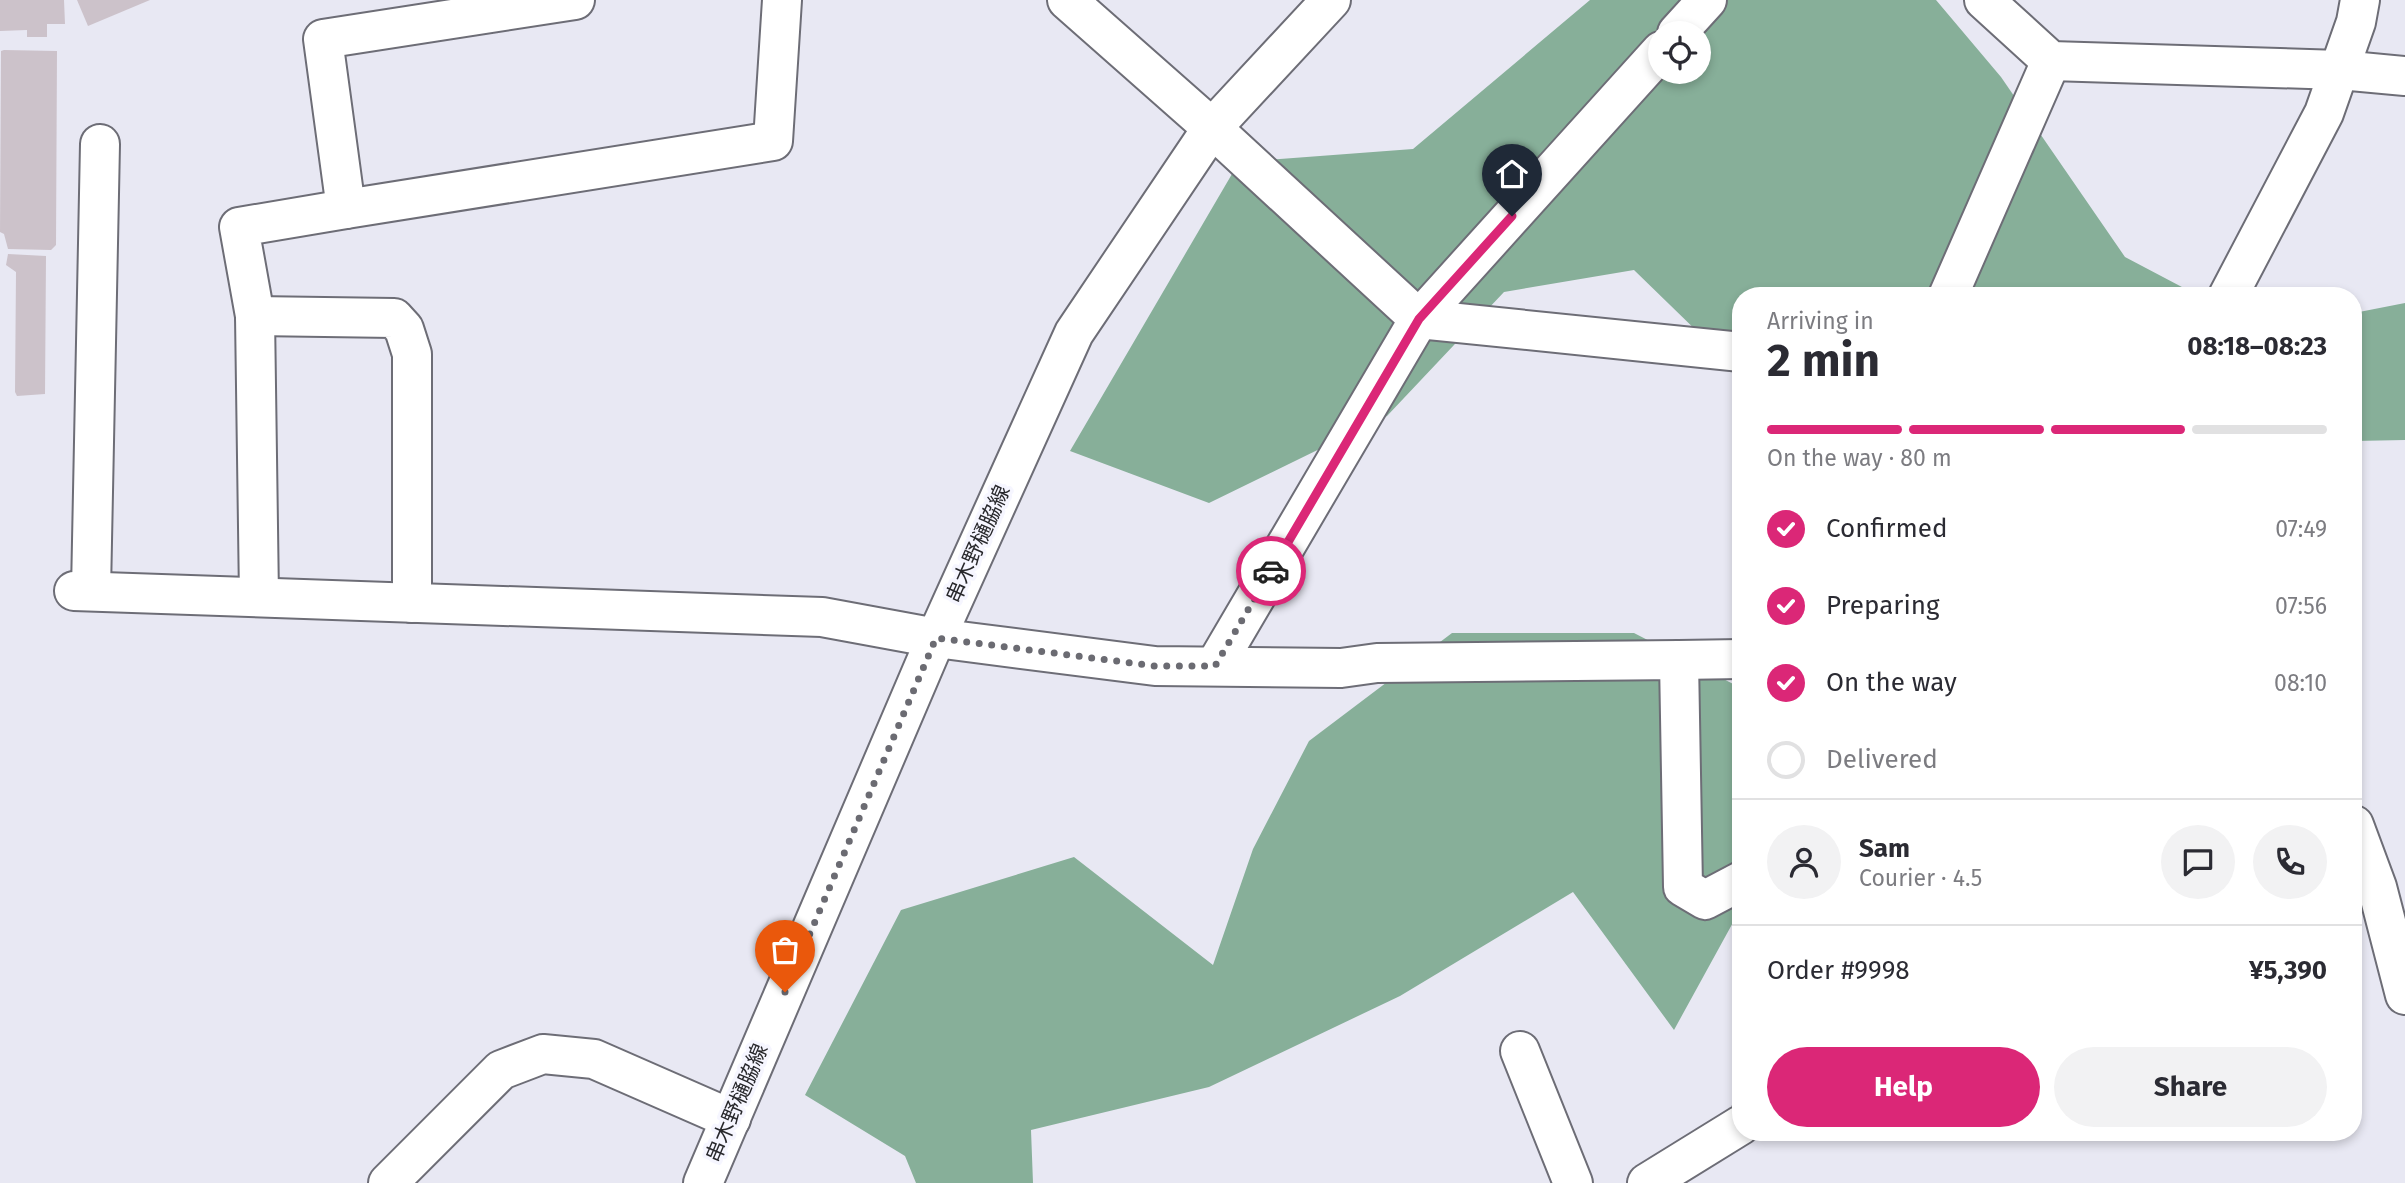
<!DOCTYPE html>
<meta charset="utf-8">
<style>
body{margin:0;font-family:"Fira Sans","Noto Sans JP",sans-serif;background:#f2f2f3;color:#2b2b33;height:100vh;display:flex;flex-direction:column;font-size:26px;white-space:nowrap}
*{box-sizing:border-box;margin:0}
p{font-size:23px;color:#7c7c81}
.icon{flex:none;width:38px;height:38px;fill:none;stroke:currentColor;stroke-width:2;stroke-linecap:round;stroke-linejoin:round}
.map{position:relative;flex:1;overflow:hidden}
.details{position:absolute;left:1732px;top:287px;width:630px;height:854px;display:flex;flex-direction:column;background:#fff;border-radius:28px;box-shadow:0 4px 10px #0003}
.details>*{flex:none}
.fabs{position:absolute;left:1648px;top:21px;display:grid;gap:14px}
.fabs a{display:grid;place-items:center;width:63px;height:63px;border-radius:50%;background:#fff;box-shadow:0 4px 10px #0003;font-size:35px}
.pin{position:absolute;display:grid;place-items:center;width:60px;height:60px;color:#fff;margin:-72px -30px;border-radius:50% 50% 50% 0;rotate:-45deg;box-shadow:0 0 7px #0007}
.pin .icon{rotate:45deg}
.courier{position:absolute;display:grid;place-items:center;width:70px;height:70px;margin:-35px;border:5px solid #db2777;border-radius:50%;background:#fff;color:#222;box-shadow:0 2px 9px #0007}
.headline em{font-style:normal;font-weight:700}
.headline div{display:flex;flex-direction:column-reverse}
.headline{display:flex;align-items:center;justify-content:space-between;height:119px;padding:0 35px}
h1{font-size:46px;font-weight:700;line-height:52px}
.bar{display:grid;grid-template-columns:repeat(4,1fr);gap:10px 7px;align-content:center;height:84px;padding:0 35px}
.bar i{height:9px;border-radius:5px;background:#e1e1e2}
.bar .active{background:#db2777}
.bar p{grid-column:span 4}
.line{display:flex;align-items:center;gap:18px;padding:0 35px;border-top:2px solid #e1e1e2}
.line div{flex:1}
.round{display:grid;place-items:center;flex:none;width:74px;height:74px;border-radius:37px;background:#f2f2f3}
ol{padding:0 35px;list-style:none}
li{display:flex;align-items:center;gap:21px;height:77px}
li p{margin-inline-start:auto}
li .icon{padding:7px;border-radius:50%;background:#db2777;color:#fff;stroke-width:4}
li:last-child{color:#7c7c81}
li i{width:38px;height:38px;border:4px solid #e1e1e2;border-radius:50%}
.button{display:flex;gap:14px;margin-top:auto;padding:14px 35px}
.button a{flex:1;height:80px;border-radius:42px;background:#db2777;color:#fff;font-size:28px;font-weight:700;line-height:80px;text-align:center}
.button a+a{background:#f2f2f3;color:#2b2b33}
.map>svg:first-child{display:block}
.forest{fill:#87af99;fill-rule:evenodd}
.building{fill:#ccc2ca}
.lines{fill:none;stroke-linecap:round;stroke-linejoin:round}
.minor-casing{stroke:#6d6d76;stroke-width:42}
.tertiary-casing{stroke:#6d6d76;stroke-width:42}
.primary-casing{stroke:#6d6d76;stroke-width:42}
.minor{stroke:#fff;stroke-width:38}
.tertiary{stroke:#fff;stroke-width:38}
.primary{stroke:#fff;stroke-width:38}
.done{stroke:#6b6b72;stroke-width:7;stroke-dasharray:0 12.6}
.route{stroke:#db2777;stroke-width:9}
.labels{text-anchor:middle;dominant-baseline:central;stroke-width:7;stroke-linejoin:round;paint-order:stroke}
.street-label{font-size:21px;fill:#28282c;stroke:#f6f6ff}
</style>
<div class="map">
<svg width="2405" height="1183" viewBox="0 0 2405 1183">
<rect width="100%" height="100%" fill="#e8e8f3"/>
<g class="forest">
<path d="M 1590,0 L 1936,0 L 2001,77 L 2125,257 L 2199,296 L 1741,296 L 1741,374 L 1634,270 L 1504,292 L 1387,416 L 1209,503 L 1070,451 L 1239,162 L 1413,149 ZM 1661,33 L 1699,33 L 1699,72 L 1661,72 Z"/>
<path d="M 2405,303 L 2405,440 L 2354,441 L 2354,313 Z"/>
<path d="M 1452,633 L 1634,633 L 1741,688 L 1741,908 L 1674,1030 L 1573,892 L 1400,996 L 1209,1087 L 1031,1130 L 1033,1183 L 916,1183 L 905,1156 L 805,1095 L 901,910 L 1074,857 L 1213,965 L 1253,849 L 1309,741 Z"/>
</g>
<g class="building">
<path d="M 0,0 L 64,0 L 65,24 L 47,24 L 47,37 L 27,37 L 27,30 L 0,31 Z"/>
<path d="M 77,0 L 150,0 L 88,26 Z"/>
<path d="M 4,50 L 57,51 L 56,245 L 51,250 L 8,249 L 4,234 L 0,232 L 1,51 Z"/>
<path d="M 8,254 L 46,256 L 45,394 L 17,396 L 15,392 L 16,272 L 6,265 Z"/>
</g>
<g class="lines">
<defs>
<g id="minor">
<path d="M 575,0 L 323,39 L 346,209 L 773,141 L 782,0"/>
<path d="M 1067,0 L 1212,128 L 1419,319 L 1215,666"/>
<path d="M 1984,0 L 2051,61 L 2340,70 L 2405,76"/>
<path d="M 1677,33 L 1707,0"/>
<path d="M 1948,296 L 2051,61"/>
<path d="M 255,316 L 394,318 L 404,329 L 412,354 L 412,603"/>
<path d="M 1419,319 L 1661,51"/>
<path d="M 1419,319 L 1741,352"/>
<path d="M 91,591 L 100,144"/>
<path d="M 259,597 L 255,316 L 239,227 L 346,209"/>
<path d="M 936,638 L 1155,666 L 1341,668 L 1377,663 L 1679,660 L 1683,887 L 1705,900 L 1741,881"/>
<path d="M 1679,660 L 1741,659"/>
<path d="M 2354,825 L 2377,887 L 2405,995"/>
<path d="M 1520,1051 L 1573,1183"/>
<path d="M 388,1183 L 501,1070 L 543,1054 L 594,1059 L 731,1119"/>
<path d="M 1647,1183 L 1741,1125"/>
</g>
<g id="tertiary">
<path d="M 2228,296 L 2324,113 L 2356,22 L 2360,0"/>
<path d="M 74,591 L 822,617 L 936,638"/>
</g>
<path id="primary" d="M 703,1183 L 936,638 L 1074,333 L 1212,128 L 1331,0"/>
</defs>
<use href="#minor" class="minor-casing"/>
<use href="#tertiary" class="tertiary-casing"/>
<use href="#primary" class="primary-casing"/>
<use href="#minor" class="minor"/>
<use href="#tertiary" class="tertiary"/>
<use href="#primary" class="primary"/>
</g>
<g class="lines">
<path class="done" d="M 785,992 L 936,638 L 1155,666 L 1215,666 L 1271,571"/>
<path class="route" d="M 1271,571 L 1419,319 L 1512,216"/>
</g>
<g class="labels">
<g class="street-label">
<text transform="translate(978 544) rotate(-66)">串木野樋脇線</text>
<text transform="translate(737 1103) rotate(-67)">串木野樋脇線</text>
</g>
</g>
</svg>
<div class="fabs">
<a><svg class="icon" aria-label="locate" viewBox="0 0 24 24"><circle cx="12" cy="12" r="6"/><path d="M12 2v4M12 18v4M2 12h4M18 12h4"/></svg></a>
</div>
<div class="pin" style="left:785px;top:992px;background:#ea580c"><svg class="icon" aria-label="bag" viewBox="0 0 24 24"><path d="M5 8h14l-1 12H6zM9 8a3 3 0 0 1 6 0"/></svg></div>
<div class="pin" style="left:1512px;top:216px;background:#1f2937"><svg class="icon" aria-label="home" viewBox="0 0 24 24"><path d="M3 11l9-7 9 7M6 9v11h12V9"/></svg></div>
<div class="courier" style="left:1271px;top:571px"><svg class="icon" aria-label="car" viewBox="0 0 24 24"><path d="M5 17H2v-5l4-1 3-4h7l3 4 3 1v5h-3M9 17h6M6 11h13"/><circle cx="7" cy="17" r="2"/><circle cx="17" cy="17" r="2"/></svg></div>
<section class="details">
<div class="headline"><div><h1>2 min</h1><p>Arriving in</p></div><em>08:18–08:23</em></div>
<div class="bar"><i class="active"></i><i class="active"></i><i class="active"></i><i></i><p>On the way · 80 m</p></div>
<ol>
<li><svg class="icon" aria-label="check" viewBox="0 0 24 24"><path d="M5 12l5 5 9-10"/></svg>Confirmed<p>07:49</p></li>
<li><svg class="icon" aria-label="check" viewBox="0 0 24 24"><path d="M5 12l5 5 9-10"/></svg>Preparing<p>07:56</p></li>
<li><svg class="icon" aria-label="check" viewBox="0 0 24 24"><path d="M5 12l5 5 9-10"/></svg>On the way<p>08:10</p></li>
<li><i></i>Delivered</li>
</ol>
<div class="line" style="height:126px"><a class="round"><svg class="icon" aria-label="person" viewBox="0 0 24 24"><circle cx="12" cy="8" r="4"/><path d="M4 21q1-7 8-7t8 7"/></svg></a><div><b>Sam</b><p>Courier · 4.5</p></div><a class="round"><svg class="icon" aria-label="chat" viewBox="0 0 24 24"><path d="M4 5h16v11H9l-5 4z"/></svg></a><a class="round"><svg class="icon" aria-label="phone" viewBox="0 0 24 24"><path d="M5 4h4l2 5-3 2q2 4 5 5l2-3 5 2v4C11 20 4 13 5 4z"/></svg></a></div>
<div class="line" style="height:91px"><div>Order #9998</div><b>¥5,390</b></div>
<div class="button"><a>Help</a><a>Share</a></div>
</section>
</div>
